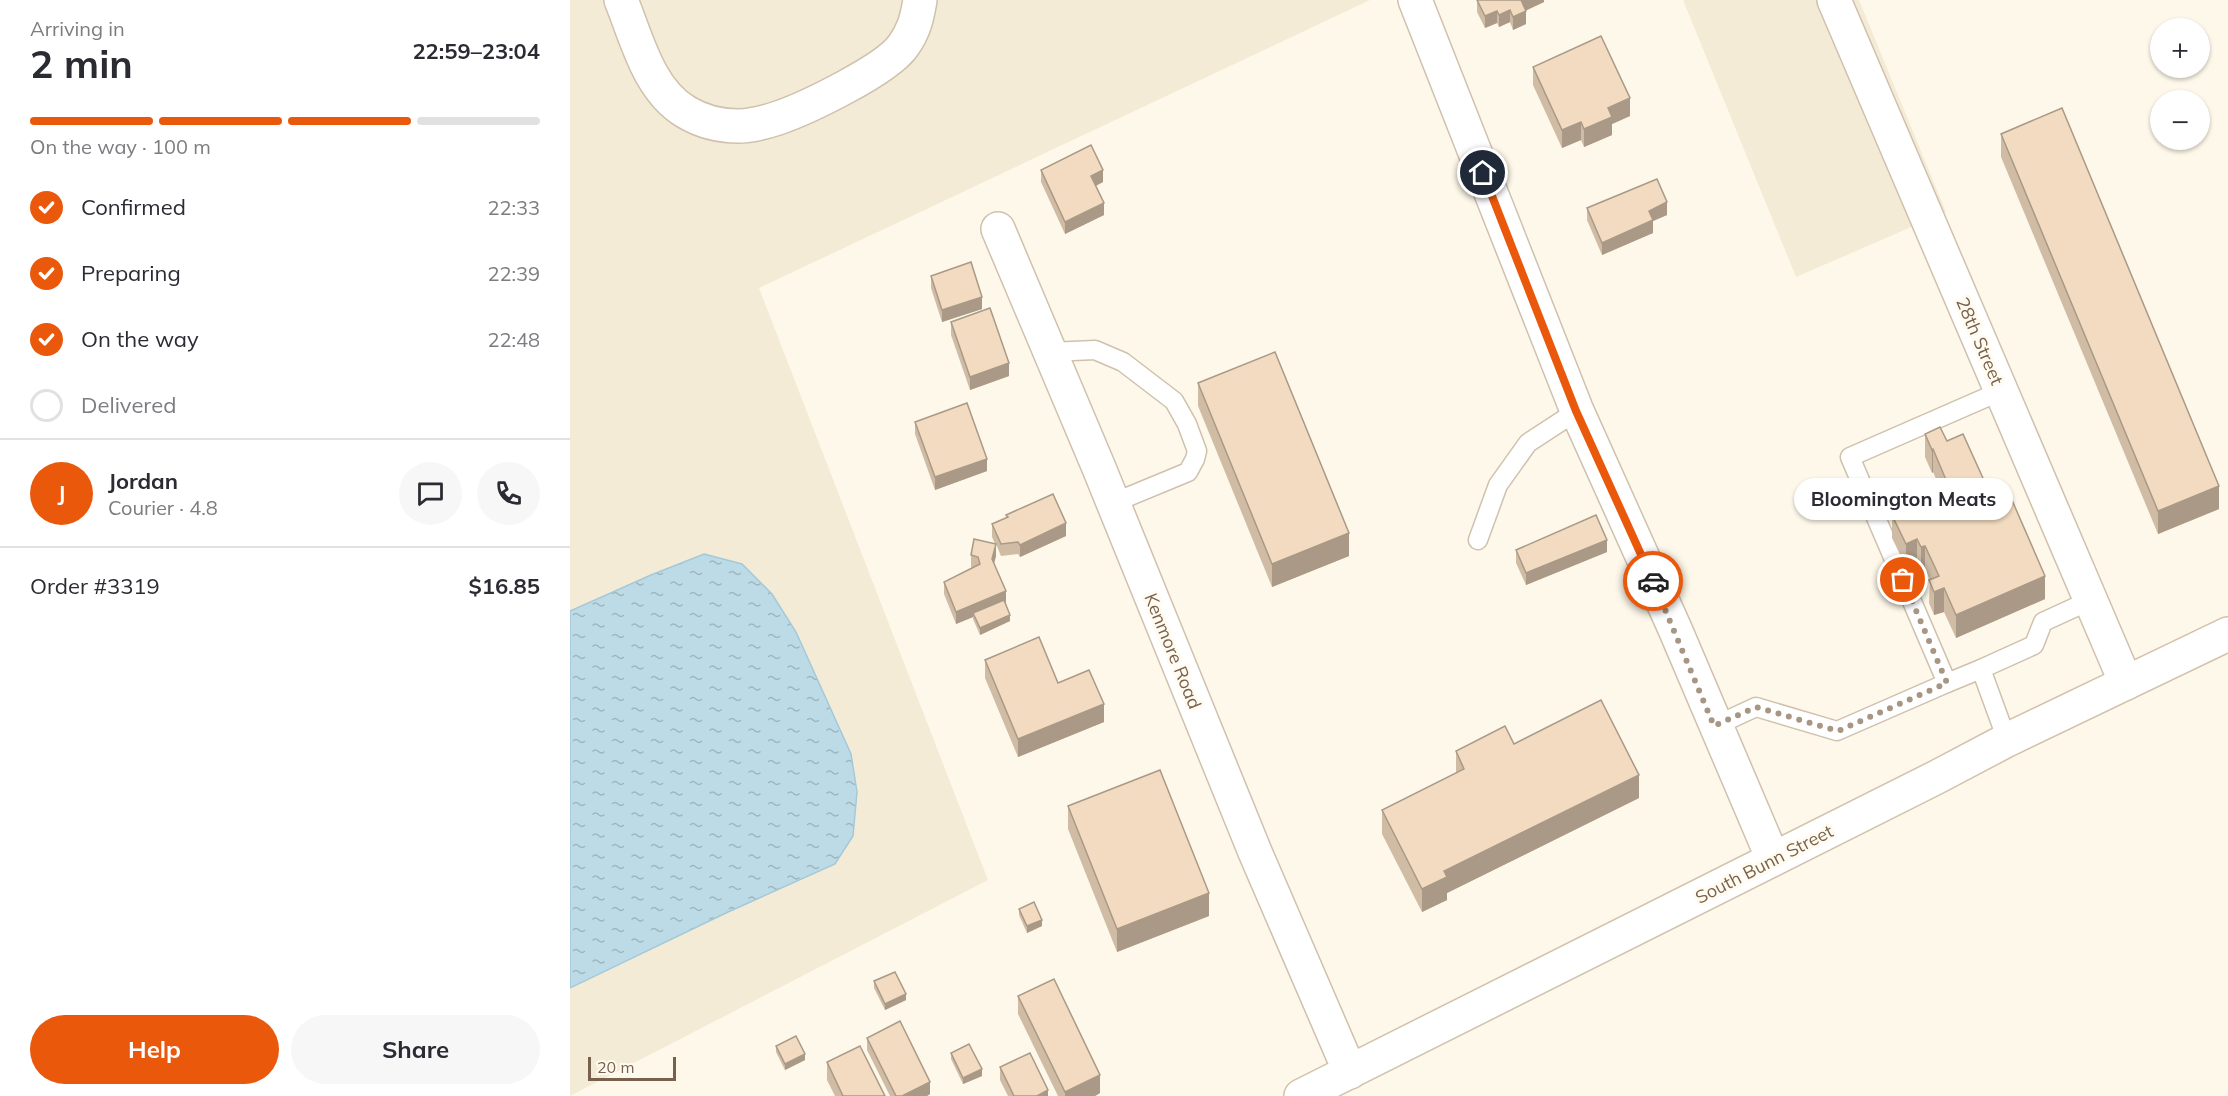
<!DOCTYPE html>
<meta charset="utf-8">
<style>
body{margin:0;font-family:Mulish,sans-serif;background:#f7f7f7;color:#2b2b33;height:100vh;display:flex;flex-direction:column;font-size:22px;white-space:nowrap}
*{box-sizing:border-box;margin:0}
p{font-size:20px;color:#7c7c81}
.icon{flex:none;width:33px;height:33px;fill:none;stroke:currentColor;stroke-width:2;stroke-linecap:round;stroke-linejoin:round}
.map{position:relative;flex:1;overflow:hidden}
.panel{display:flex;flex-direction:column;background:#fff;width:570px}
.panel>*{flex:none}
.fabs{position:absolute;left:1580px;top:18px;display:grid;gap:12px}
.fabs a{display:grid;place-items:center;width:60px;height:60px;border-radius:50%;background:#fff;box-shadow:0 2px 4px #0004;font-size:30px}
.scale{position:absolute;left:18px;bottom:15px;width:88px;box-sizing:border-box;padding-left:6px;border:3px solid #78614c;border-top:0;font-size:16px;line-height:21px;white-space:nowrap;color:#78614c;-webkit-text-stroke:4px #fffbf0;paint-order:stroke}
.pin{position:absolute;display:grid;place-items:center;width:51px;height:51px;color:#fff;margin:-26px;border:3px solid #fff;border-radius:50%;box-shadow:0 2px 6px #0007}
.courier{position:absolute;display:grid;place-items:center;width:60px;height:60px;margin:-30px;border:4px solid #ea580c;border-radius:50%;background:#fff;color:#222;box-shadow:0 2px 8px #0007}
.bubble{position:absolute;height:42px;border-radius:21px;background:#fff;box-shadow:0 2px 4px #0004;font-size:20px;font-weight:700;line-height:42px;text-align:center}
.summary em{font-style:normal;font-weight:700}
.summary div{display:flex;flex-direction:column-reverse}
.summary{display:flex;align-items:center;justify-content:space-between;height:102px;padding:0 30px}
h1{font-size:39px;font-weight:700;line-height:45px}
.bar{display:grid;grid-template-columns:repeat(4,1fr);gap:9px 6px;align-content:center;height:72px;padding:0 30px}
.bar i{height:8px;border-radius:4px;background:#e1e1e2}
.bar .active{background:#ea580c}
.bar p{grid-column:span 4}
.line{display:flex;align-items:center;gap:15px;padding:0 30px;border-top:2px solid #e1e1e2}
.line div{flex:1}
.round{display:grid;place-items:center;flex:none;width:63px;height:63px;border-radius:32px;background:#f7f7f7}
ol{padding:0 30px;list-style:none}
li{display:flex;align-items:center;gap:18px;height:66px}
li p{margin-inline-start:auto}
li .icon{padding:6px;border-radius:50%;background:#ea580c;color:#fff;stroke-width:4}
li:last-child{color:#7c7c81}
li i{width:33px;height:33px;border:3px solid #e1e1e2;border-radius:50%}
.action{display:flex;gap:12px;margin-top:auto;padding:12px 30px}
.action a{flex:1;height:69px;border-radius:36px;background:#ea580c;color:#fff;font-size:24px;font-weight:700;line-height:69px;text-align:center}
.action a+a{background:#f7f7f7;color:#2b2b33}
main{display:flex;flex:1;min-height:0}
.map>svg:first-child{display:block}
.residential{fill:#f4ebd7}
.water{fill:url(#water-ripples);stroke:#a3c9d9;stroke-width:1.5}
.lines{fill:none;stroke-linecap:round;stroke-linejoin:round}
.lane-casing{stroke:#cfc1ae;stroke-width:21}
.street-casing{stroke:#cfc1ae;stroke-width:36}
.secondary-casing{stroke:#d2c2ac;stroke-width:36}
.lane{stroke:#fff;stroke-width:18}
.street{stroke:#fff;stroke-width:33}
.secondary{stroke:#fff;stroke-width:33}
.wall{fill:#d0bca5}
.shaded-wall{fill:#a99986}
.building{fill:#f2dbc0;stroke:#a99986;stroke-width:1.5}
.done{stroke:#a79683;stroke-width:6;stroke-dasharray:0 10.8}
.route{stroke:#ea580c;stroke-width:8}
.labels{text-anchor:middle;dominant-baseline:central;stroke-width:6;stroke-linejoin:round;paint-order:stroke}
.street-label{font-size:18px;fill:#78614c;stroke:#fffbf0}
</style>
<main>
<section class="panel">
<div class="summary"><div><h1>2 min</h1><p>Arriving in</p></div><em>22:59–23:04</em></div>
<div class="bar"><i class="active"></i><i class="active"></i><i class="active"></i><i></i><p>On the way · 100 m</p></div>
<ol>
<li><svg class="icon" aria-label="check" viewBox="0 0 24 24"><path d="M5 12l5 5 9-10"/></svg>Confirmed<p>22:33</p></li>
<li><svg class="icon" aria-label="check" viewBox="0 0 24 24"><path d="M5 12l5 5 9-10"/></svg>Preparing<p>22:39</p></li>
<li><svg class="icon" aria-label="check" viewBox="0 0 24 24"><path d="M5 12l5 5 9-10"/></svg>On the way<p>22:48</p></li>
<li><i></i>Delivered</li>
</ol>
<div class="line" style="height:108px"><b class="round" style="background:#ea580c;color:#fff">J</b><div><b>Jordan</b><p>Courier · 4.8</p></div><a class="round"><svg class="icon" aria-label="chat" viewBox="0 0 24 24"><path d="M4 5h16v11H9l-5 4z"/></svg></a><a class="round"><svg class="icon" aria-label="phone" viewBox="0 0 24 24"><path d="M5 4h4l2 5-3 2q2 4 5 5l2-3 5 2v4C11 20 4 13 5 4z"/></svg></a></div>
<div class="line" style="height:78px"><div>Order #3319</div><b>$16.85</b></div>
<div class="action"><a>Help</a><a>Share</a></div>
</section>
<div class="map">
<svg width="1658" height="1096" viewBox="0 0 1658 1096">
<defs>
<pattern id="water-ripples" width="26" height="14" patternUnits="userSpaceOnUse" patternTransform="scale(1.5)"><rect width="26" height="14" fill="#bddbe7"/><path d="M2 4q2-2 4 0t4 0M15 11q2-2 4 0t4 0" fill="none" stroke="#9eb5bd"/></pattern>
</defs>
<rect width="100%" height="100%" fill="#fdf8e9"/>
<g class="residential">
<path d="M 0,0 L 800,0 L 189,288 L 418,880 L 0,1096 Z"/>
<path d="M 1113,0 L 1289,0 L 1376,212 L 1226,277 Z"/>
</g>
<path class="water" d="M 134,554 L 172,564 L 202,594 L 226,632 L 281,754 L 287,792 L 283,836 L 265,864 L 158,912 L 0,988 L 0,611 L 81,575 Z"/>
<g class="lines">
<defs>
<g id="lane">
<path d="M 480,352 L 525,350 L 553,362 L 604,401 L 617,424 L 627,451 L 625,459 L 618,472 L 543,503"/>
<path d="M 908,540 L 928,485 L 958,443 L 1007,411"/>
<path d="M 1411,669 L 1377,683 L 1280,457 L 1431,391"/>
<path d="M 1145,726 L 1186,707 L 1267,731 L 1377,683"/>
<path d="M 1437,740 L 1411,669 L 1464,645 L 1473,622 L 1521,600"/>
</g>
<g id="street">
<path d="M 51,0 C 67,39 78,89 116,112 C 131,121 149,126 168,126 C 180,126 196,122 208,118 C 237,108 316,70 333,46 C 344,31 347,18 350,0"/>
<path d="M 845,0 L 1007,411 L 1105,629 L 1203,859"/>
<path d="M 1264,0 L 1556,683"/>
<path d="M 428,229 L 529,468 L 685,852 L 780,1072"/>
</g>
<path id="secondary" d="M 731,1096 L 1365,778 L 1437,740 L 1658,634"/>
</defs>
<use href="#lane" class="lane-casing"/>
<use href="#street" class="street-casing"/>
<use href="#secondary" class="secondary-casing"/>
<use href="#lane" class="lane"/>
<use href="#street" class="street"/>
<use href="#secondary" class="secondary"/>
</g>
<g class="wall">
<path d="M 907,0 L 974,0 L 974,2 L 956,10 L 956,24 L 943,30 L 940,22 L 929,27 L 927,23 L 915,28 L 907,12 Z"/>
<path d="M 963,67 L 1060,116 L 1042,124 L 1042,135 L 1014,147 L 1011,140 L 992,148 L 963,85 Z"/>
<path d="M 1431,134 L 1649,509 L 1588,534 L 1431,157 Z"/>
<path d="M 471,170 L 533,182 L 526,186 L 534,215 L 495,234 L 471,182 Z"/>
<path d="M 1017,208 L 1097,215 L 1083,221 L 1083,233 L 1032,255 L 1017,220 Z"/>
<path d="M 361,276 L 412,309 L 372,322 L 361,288 Z"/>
<path d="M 381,322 L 439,376 L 400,390 L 381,335 Z"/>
<path d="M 628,383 L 779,556 L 702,587 L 628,406 Z"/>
<path d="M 345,422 L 417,471 L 365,490 L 345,434 Z"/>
<path d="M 1355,434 L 1377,441 L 1422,498 L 1475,599 L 1386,638 L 1374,612 L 1364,615 L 1359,603 L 1360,580 L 1355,569 L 1351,571 L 1347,562 L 1336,567 L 1322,538 L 1322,515 L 1330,511 L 1330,509 L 1358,504 L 1374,497 L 1363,472 L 1362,473 L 1355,457 Z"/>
<path d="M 436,515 L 496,536 L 450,557 L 448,554 L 431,556 L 426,544 L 426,556 L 424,563 L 436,603 L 435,603 L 440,621 L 410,635 L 403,619 L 403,617 L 386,624 L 374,594 L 374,582 L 402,568 L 401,567 L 401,555 L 425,544 L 422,537 L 422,524 L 436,518 Z"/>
<path d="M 946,550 L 1037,552 L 956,585 L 946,563 Z"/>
<path d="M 415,660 L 488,683 L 534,722 L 448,757 L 415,678 Z"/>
<path d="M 944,744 L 1069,798 L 877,893 L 877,900 L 852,912 L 812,834 L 812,810 L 886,773 L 886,751 Z"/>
<path d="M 498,806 L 639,916 L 547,952 L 498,829 Z"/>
<path d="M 449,909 L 472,926 L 457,933 L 449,915 Z"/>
<path d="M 304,981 L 336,1000 L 315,1010 L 304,988 Z"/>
<path d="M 448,996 L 530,1093 L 525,1096 L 488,1096 L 448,1014 Z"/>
<path d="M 297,1038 L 360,1094 L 357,1096 L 320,1096 L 297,1050 Z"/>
<path d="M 206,1046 L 235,1060 L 215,1070 L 206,1052 Z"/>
<path d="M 381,1053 L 412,1076 L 393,1084 L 381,1059 Z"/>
<path d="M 257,1062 L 315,1096 L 265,1096 L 257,1080 Z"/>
<path d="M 430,1067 L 478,1096 L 438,1096 L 430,1080 Z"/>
</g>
<g class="shaded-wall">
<path d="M 951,0 L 974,0 L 974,2 L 951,13 Z"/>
<path d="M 940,10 L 940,22 L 929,27 L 929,15 Z"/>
<path d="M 927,11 L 927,23 L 915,28 L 915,16 Z"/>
<path d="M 956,11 L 956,24 L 943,30 L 943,17 Z"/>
<path d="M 1060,98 L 1060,116 L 1042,124 L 1042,135 L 1014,147 L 1014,129 L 1038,108 Z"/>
<path d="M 1011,122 L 1011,140 L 992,148 L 992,130 Z"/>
<path d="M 533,170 L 533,182 L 521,188 L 521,176 Z"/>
<path d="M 1097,202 L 1097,215 L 1083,221 L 1083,233 L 1032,255 L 1032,243 L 1079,211 Z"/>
<path d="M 534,203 L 534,215 L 495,234 L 495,222 Z"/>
<path d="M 412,297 L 412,309 L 372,322 L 372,310 Z"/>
<path d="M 439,363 L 439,376 L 400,390 L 400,377 Z"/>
<path d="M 1363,449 L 1363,472 L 1362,473 L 1362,450 Z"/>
<path d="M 417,459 L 417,471 L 365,490 L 365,477 Z"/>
<path d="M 1649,486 L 1649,509 L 1588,534 L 1588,511 Z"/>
<path d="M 496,523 L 496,536 L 450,557 L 450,545 Z"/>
<path d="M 779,533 L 779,556 L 702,587 L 702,564 Z"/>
<path d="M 1347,539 L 1347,562 L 1336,567 L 1336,544 Z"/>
<path d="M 1037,540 L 1037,552 L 956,585 L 956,573 Z"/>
<path d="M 426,544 L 426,556 L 422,571 L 422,559 Z"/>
<path d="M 1355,546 L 1355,569 L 1351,571 L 1351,547 Z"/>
<path d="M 1475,576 L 1475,599 L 1386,638 L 1386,615 Z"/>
<path d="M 1374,588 L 1374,612 L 1364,615 L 1364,592 Z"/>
<path d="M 436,591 L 436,603 L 405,616 L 403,613 L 403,617 L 386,624 L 386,612 Z"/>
<path d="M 440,615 L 440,621 L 410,635 L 410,628 Z"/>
<path d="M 534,704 L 534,722 L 448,757 L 448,739 Z"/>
<path d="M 1069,775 L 1069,798 L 877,893 L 877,900 L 852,912 L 852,889 L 874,871 Z"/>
<path d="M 639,893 L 639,916 L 547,952 L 547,929 Z"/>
<path d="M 472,920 L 472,926 L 457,933 L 457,926 Z"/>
<path d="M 336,994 L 336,1000 L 315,1010 L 315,1004 Z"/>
<path d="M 235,1054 L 235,1060 L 215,1070 L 215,1064 Z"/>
<path d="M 412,1069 L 412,1076 L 393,1084 L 393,1078 Z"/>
<path d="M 530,1075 L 530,1093 L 525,1096 L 495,1096 L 495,1092 Z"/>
<path d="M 360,1082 L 360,1094 L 357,1096 L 332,1096 Z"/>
<path d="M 478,1090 L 478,1096 L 467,1096 Z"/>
</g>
<g class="building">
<path d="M 907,0 L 952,0 L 951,0 L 956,11 L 943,17 L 940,10 L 929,15 L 927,11 L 915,16 Z"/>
<path d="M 1031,36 L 1060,98 L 1038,108 L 1042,117 L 1014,129 L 1011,122 L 992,130 L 963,67 Z"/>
<path d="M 1492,108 L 1649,486 L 1588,511 L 1431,134 Z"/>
<path d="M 521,145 L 533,170 L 521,176 L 534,203 L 495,222 L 471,170 Z"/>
<path d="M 1087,179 L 1097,202 L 1079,211 L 1083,220 L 1032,243 L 1017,208 Z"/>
<path d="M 401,262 L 412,297 L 372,310 L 361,276 Z"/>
<path d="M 420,308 L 439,363 L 400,377 L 381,322 Z"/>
<path d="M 705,352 L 779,533 L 702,564 L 628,383 Z"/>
<path d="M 397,403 L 417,459 L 365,477 L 345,422 Z"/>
<path d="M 1370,427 L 1377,441 L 1393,434 L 1422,498 L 1438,491 L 1475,576 L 1386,615 L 1374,588 L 1364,592 L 1359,580 L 1369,576 L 1355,546 L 1351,547 L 1347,539 L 1336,544 L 1322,515 L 1331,511 L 1330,509 L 1356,498 L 1358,504 L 1382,494 L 1363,449 L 1362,450 L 1355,434 Z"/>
<path d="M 483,494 L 496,523 L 450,545 L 448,542 L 431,544 L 422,524 L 438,517 L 436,515 Z"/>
<path d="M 1026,515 L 1037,540 L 956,573 L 946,550 Z"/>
<path d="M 404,539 L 426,544 L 422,559 L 436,591 L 386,612 L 374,582 L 410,564 L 408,557 L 401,555 Z"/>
<path d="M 434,600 L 440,615 L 410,628 L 403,613 Z"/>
<path d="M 469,637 L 488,683 L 519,670 L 534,704 L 448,739 L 415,660 Z"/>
<path d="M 1031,700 L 1069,775 L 874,871 L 877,877 L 852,889 L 812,810 L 894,769 L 886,751 L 935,726 L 944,744 Z"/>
<path d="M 590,770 L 639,893 L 547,929 L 498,806 Z"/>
<path d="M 464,902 L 472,920 L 457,926 L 449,909 Z"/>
<path d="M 325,972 L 336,994 L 315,1004 L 304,981 Z"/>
<path d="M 484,979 L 530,1075 L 495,1092 L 448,996 Z"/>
<path d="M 330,1021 L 360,1082 L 332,1096 L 326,1096 L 297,1038 Z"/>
<path d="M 226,1036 L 235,1054 L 215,1064 L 206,1046 Z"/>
<path d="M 399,1044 L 412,1069 L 393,1078 L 381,1053 Z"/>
<path d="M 290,1046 L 315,1096 L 273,1096 L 257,1062 Z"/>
<path d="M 460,1053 L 478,1090 L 467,1096 L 444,1096 L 430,1067 Z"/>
</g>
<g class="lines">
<path class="done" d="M 1083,581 L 1144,726 L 1186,707 L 1268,731 L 1377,683 L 1333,580"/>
<path class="route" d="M 913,173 L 1006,411 L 1083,581"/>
</g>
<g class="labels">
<g class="street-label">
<text transform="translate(1410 341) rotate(67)">28th Street</text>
<text transform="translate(603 651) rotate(68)">Kenmore Road</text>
<text transform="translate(1194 864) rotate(-27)">South Bunn Street</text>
</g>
</g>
</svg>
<div class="fabs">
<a>+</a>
<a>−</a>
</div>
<div class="scale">20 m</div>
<div class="pin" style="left:1333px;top:580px;background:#ea580c"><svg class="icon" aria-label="bag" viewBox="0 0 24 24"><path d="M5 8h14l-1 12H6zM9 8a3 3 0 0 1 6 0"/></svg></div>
<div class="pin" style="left:913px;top:173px;background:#1f2937"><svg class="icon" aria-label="home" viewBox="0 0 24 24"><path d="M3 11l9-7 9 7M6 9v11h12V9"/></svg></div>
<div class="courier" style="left:1083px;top:581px"><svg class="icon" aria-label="car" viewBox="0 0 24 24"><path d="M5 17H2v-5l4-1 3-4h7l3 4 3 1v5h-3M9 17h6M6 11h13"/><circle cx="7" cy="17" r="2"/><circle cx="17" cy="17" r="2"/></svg></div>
<div class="bubble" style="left:1224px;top:478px;width:219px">Bloomington Meats</div>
</div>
</main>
